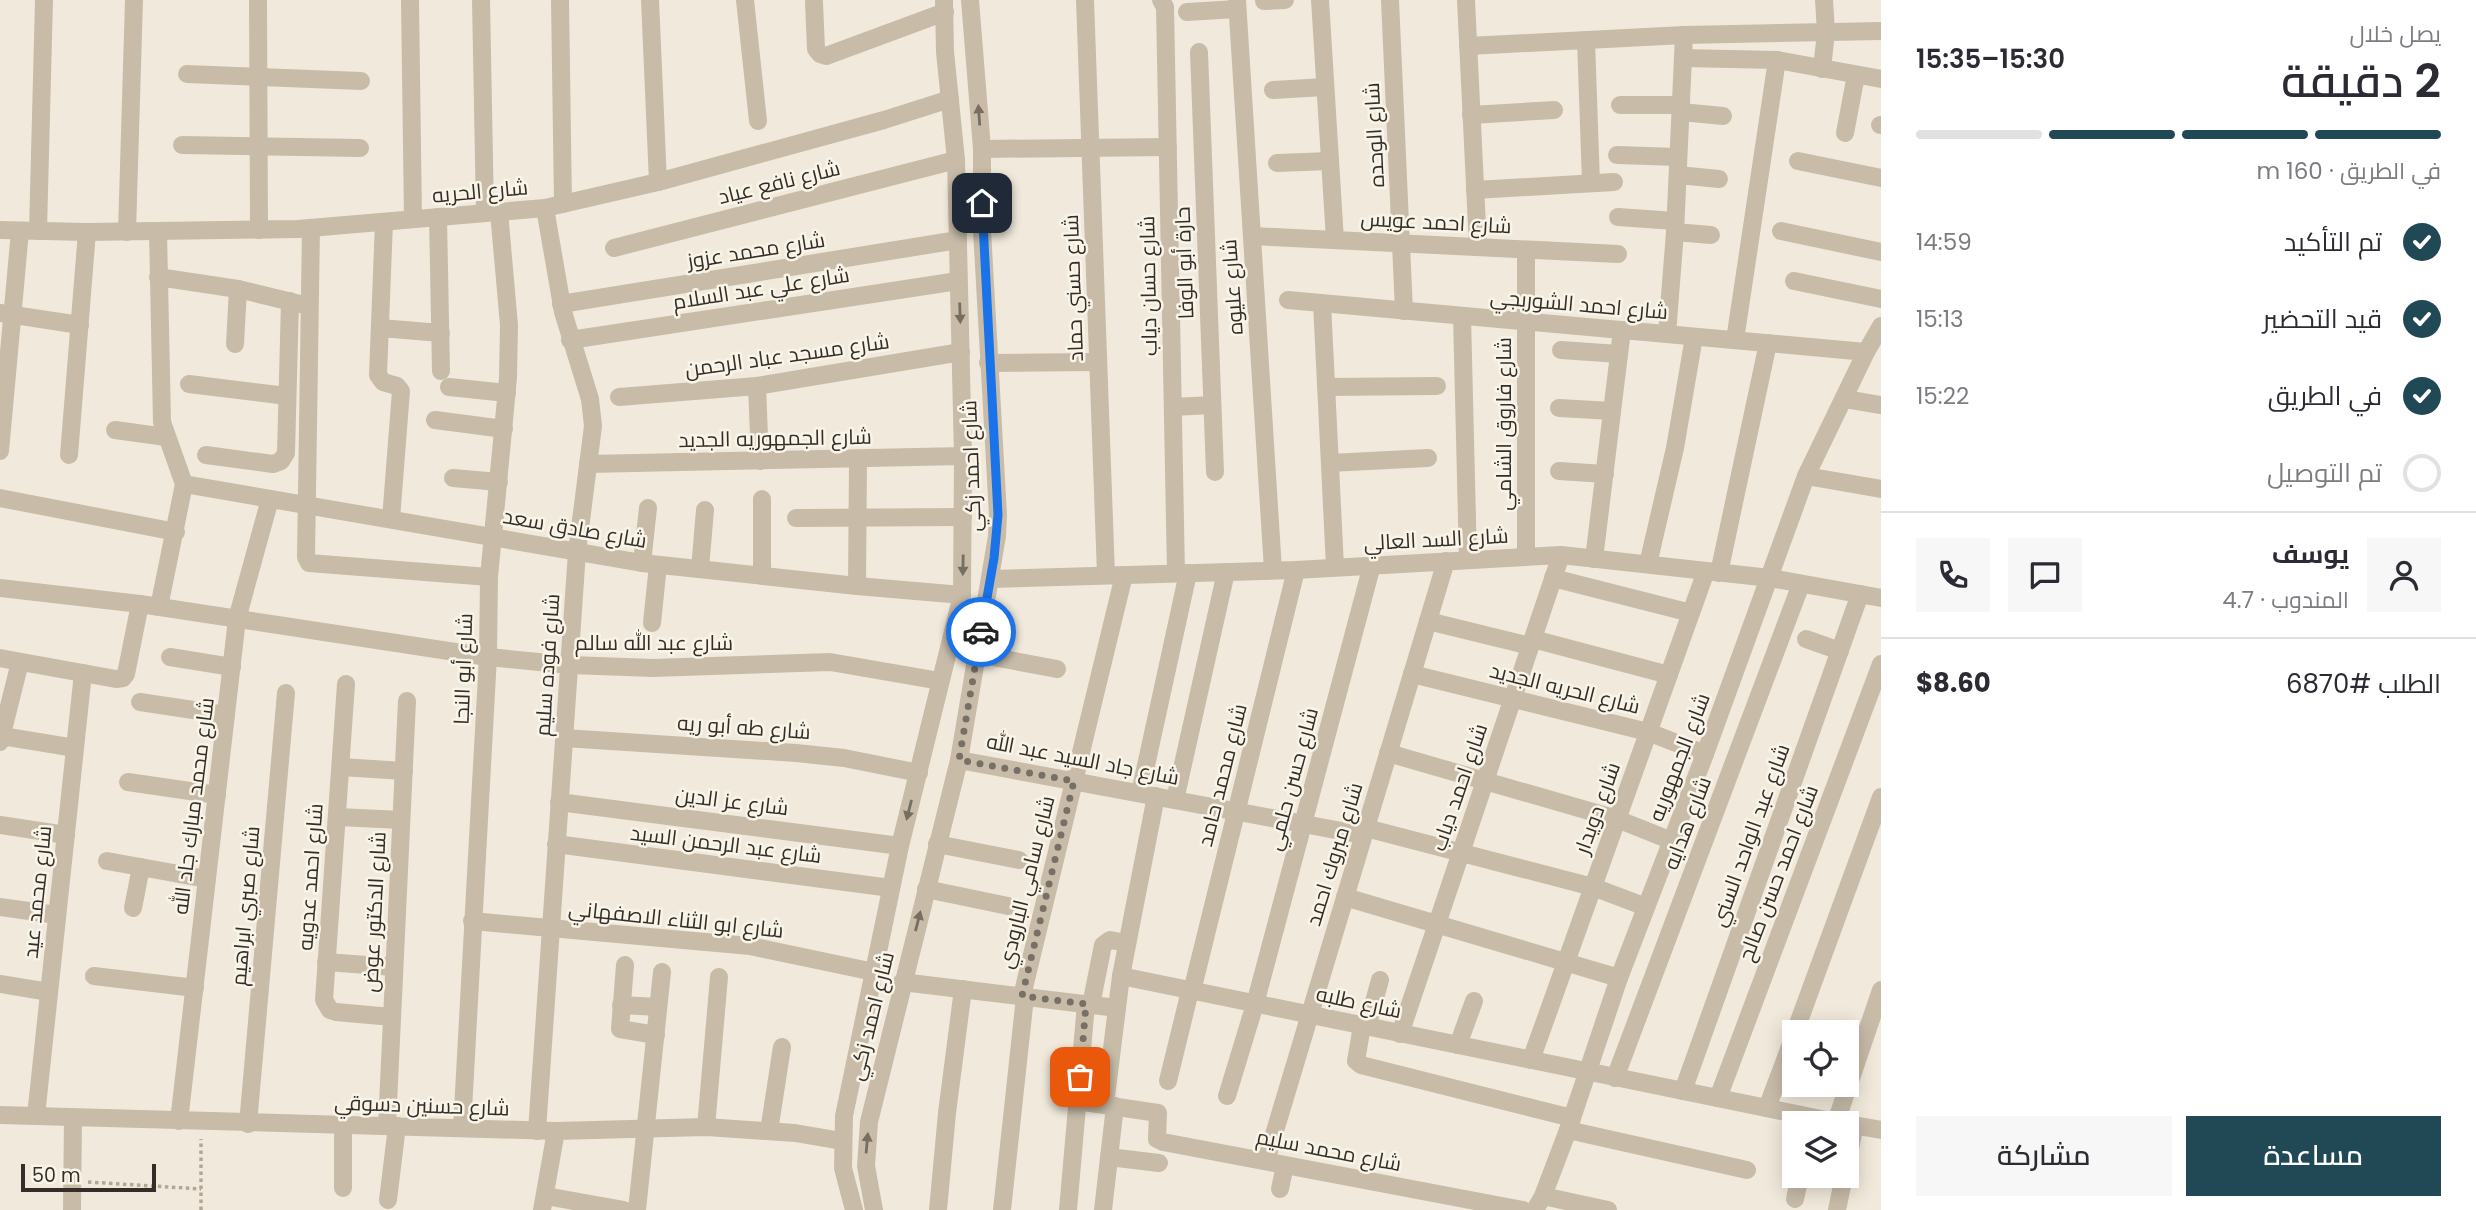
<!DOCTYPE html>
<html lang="ar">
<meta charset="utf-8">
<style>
body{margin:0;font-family:Poppins,Cairo,sans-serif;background:#f7f7f7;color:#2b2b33;direction:rtl;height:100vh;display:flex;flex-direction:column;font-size:26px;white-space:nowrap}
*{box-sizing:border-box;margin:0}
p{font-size:23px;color:#7c7c81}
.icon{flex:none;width:38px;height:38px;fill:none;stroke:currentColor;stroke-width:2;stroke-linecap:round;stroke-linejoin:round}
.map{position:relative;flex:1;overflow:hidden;direction:ltr}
.sheet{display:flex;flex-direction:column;background:#fff;width:595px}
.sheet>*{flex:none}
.tools{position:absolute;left:1782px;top:1020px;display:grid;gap:14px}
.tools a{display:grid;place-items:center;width:77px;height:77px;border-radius:0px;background:#fff;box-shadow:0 4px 18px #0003;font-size:35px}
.scale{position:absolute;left:21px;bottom:18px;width:135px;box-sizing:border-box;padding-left:7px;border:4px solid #352e28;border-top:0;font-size:19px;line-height:24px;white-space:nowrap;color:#352e28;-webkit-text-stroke:5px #f8f4e8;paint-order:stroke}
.pin{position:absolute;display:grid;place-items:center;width:60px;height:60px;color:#fff;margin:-30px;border-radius:14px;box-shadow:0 4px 10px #0006}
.courier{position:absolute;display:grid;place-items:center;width:70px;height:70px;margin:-35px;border:5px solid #1a73e8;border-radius:50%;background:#fff;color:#222;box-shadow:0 2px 9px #0007}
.overview em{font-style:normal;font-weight:600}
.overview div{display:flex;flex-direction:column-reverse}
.overview{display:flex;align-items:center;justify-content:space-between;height:119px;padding:0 35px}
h1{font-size:46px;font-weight:600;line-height:52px}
.bar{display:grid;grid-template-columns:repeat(4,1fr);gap:10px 7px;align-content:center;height:84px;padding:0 35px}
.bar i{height:9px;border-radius:5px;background:#e1e1e2}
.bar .active{background:#204855}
.bar p{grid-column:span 4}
.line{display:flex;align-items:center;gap:18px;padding:0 35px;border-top:2px solid #e1e1e2}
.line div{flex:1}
.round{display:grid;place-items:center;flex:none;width:74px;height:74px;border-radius:0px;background:#f7f7f7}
ol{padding:0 35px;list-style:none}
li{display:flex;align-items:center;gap:21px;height:77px}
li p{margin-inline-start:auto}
li .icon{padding:7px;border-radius:50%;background:#204855;color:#fff;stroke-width:4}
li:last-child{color:#7c7c81}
li i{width:38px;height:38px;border:4px solid #e1e1e2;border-radius:50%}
.action{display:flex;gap:14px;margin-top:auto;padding:14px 35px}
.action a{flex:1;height:80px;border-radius:0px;background:#204855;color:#fff;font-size:28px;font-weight:600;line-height:80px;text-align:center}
.action a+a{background:#f7f7f7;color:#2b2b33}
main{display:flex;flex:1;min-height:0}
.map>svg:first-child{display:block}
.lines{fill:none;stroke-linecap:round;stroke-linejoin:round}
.path{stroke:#b4a693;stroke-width:3.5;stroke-dasharray:3.5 3.5;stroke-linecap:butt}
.minor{stroke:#c8bca9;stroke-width:18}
.oneway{fill:#776e62}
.done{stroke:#777067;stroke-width:7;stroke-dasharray:0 12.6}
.route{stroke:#1a73e8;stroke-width:9}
.labels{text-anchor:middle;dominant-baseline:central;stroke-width:5;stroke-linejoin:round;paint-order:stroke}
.street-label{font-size:21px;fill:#352e28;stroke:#f8f4e8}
</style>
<main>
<section class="sheet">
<div class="overview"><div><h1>2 دقيقة</h1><p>يصل خلال</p></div><em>15:30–15:35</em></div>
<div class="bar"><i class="active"></i><i class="active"></i><i class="active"></i><i></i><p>في الطريق · 160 m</p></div>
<ol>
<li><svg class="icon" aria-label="check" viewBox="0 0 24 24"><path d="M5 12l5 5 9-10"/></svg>تم التأكيد<p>14:59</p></li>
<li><svg class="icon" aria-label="check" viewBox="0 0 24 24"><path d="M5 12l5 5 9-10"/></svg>قيد التحضير<p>15:13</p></li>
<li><svg class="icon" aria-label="check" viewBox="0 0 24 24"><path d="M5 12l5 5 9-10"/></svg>في الطريق<p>15:22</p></li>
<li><i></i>تم التوصيل</li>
</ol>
<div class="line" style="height:126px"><a class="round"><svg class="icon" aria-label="person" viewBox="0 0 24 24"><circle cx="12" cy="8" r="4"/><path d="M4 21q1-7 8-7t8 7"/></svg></a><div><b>يوسف</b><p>المندوب · 4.7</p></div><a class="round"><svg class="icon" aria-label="chat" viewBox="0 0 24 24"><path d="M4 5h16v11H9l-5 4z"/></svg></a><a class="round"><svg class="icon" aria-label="phone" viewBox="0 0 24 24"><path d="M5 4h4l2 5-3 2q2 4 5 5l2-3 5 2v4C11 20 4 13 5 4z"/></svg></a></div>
<div class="line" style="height:91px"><div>الطلب #6870</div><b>$8.60</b></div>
<div class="action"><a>مساعدة</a><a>مشاركة</a></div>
</section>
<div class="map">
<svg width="1881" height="1210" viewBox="0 0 1881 1210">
<rect width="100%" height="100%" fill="#f1eadc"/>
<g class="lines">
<g class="path">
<path d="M 88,1182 L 201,1189"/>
<path d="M 201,1210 L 201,1139"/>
</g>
<g class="minor">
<path d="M 258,0 L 259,230"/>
<path d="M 410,0 L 413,219"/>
<path d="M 481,0 L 485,213"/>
<path d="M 560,0 L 563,204"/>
<path d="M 650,0 L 658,182"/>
<path d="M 745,0 L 758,121"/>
<path d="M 1085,0 L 1106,575"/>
<path d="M 1161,0 L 1165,7 L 1176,573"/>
<path d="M 1237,0 L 1273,570"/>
<path d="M 1320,0 L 1335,240"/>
<path d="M 1390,0 L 1404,311"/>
<path d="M 1466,0 L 1478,247"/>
<path d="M 1264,1 L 1285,0"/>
<path d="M 814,2 L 816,49 L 820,54 L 826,56 L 945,12"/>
<path d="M 1187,12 L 1237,9"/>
<path d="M 1586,40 L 1591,183"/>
<path d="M 1468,46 L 1684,35 L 1881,31"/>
<path d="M 1199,52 L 1215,472"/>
<path d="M 1683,58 L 1777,60 L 1881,79"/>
<path d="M 1822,69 L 1826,32 L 1824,0"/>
<path d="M 187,74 L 361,81"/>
<path d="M 1273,90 L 1325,87"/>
<path d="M 1620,105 L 1681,105"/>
<path d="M 1681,112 L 1723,116"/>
<path d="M 1471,115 L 1554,110"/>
<path d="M 1880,125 L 1881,125"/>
<path d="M 1845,133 L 1856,75"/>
<path d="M 182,145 L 360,148"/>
<path d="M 982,149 L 1168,147"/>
<path d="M 1617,155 L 1678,157"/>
<path d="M 1798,161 L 1881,178"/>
<path d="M 1277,163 L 1330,161"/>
<path d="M 1678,175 L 1719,179"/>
<path d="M 1475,190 L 1614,182"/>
<path d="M 438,217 L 441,371"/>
<path d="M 1618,217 L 1675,221"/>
<path d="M 384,222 L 378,375 L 383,382 L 397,386 L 401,391 L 391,519"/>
<path d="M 311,228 L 306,557 L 309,563 L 489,577"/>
<path d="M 0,230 L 87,232 L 298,229 L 545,208 L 658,182 L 884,120 L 950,99"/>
<path d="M 38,231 L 44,0"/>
<path d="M 158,231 L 162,422 L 184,484 L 159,607"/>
<path d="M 1781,231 L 1881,252"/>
<path d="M 127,232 L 134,0"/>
<path d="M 1675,232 L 1711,235"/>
<path d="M 1252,236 L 1618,254"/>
<path d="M 614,248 L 956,160"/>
<path d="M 158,277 L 238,289 L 300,304"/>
<path d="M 1794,281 L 1881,299"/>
<path d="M 1288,300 L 1866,352"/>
<path d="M 1322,303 L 1335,567"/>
<path d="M 561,304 L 958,240"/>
<path d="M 0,313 L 80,325"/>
<path d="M 1462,316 L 1468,560"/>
<path d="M 380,328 L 441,333"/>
<path d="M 1667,334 L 1675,232 L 1684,35"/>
<path d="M 570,340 L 958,281"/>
<path d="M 1735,340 L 1777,60"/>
<path d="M 235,344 L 238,289"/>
<path d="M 1561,350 L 1619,354"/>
<path d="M 988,363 L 1098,362"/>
<path d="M 189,384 L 287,396"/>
<path d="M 757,386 L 760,461"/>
<path d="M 449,387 L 507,393"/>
<path d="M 1326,387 L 1437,386"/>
<path d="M 619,397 L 757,386 L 961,352"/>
<path d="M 1845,399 L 1881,405"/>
<path d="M 1173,407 L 1212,405"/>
<path d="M 1559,408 L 1612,411"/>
<path d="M 435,420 L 504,429"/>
<path d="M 115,430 L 166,437"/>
<path d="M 0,451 L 20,231"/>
<path d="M 69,455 L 87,232"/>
<path d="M 206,455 L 273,464 L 281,461 L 286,453 L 290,301"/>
<path d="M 1330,463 L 1428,458"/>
<path d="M 588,464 L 963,456"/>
<path d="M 1559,471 L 1605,474"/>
<path d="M 1806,476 L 1881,489"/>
<path d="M 453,478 L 499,482"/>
<path d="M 184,484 L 642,563 L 857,586 L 962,595"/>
<path d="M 0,498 L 176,532"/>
<path d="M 762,499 L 762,576"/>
<path d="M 796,518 L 963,517"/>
<path d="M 1526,557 L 1526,250"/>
<path d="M 1594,559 L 1622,330"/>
<path d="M 642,563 L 648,508"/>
<path d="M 1648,564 L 1675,448 L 1694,337"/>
<path d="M 700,569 L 705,510"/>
<path d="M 1719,573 L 1768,343"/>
<path d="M 1553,578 L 1691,613"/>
<path d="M 991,579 L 1296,570 L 1561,555 L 1770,578 L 1881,598"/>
<path d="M 857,586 L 858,459"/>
<path d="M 0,588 L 140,604 L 488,657 L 570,665 L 653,668 L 830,662 L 940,681"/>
<path d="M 1428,621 L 1530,646"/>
<path d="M 652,623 L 658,565"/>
<path d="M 1533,639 L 1669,675"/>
<path d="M 1806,639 L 1840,651"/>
<path d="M 977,654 L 1057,669"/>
<path d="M 170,657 L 232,667"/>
<path d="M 0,658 L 116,679 L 123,678 L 126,674 L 140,604"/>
<path d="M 1412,674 L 1648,732 L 1705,754"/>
<path d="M 346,684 L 324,1000 L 330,1010 L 336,1012 L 392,1017"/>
<path d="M 140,702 L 226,715"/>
<path d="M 2,736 L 75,748"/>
<path d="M 564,738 L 796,753 L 844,758 L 919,773"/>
<path d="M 0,742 L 20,662"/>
<path d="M 1388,753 L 1617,819 L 1672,841"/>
<path d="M 959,760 L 1363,835"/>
<path d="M 341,767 L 404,771"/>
<path d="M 128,782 L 217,795"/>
<path d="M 1140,793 L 1188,573"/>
<path d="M 1175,800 L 1226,572"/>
<path d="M 559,802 L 900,846"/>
<path d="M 338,817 L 401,820"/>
<path d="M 0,825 L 66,835"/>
<path d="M 1366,828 L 1593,887 L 1646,907"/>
<path d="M 556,844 L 891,888"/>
<path d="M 937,844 L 1019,860"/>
<path d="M 107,861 L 207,879"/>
<path d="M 926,889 L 1008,906"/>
<path d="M 1345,897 L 1619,978"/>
<path d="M 0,907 L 57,915"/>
<path d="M 133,908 L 141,867"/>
<path d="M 472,921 L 750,946 L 874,972"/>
<path d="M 326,962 L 394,967"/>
<path d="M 625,965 L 620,1029 L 656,1035"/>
<path d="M 94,976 L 195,988"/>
<path d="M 1121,976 L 1845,1124"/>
<path d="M 902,982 L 1117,1008"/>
<path d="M 0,984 L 49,992"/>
<path d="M 1192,991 L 1296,570"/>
<path d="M 1022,996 L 1124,575"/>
<path d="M 621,1005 L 658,1007"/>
<path d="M 1091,1005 L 1103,945 L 1110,940 L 1127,943"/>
<path d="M 1362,1026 L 1356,1061 L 1361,1065 L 1572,1118"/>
<path d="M 1367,1027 L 1380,980"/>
<path d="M 1795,1032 L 1881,797"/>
<path d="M 1400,1034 L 1561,555"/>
<path d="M 1458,1045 L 1474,1001"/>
<path d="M 1531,1060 L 1706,571"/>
<path d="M 1615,1078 L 1801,584"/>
<path d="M 1168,1081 L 1190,991"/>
<path d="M 1683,1091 L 1860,594"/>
<path d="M 1227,1096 L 1255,1004 L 1372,565"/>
<path d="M 1718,1098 L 1881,664"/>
<path d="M 1077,1101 L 1158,1113 L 1157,1139 L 1163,1142 L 1523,1210"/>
<path d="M 1105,1105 L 1121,976 L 1156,796"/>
<path d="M 1767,1108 L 1794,1036"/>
<path d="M 0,1115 L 556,1131 L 706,1127 L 795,1133 L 842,1141"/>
<path d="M 36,1116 L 83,673"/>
<path d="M 179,1121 L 237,619 L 270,499"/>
<path d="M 1836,1122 L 1881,990"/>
<path d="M 248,1124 L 286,693"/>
<path d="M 1847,1124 L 1881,1130"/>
<path d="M 387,1125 L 407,701"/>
<path d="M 706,1127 L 719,977"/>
<path d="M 462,1128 L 488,657 L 489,577 L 508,378 L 509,325 L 499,212"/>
<path d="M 1568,1130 L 1747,1170"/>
<path d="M 537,1131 L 577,552 L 593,426 L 590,399 L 563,312 L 545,208"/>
<path d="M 769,1131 L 782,1047"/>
<path d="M 1109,1157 L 1159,1163"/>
<path d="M 1266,1161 L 1446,561"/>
<path d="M 1846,1167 L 1855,1125"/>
<path d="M 343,1188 L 343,1125"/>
<path d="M 1280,1189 L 1285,1165"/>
<path d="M 546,1196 L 624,1210"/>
<path d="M 1543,1196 L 1608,1210"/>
<path d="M 1795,1199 L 1800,1176"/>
<path d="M 388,1200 L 397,1126"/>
<path d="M 72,1210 L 73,1118"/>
<path d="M 542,1210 L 556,1131"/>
<path d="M 637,1210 L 662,972"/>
<path d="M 854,1210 L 843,1168 L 844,1116 L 900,846 L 962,595 L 963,456 L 956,160 L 945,52 L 944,0"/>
<path d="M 874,1210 L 866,1166 L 869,1122 L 959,760 L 997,536 L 998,515 L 982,230 L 982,149 L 970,0"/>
<path d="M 938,1210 L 947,1113 L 963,989"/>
<path d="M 1002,1210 L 1025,997"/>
<path d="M 1068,1210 L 1086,1004"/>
<path d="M 1103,1210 L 1115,1106"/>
<path d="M 1535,1210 L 1543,1196 L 1568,1130 L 1619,978 L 1705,754 L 1806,476 L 1866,352 L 1881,326"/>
<path d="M 1837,1210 L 1844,1176"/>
</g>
</g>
<defs><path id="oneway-solid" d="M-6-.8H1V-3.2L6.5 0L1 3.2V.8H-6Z" transform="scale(1.75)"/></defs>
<g class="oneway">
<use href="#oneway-solid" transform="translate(979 115) rotate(-94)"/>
<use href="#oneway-solid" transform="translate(960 313) rotate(88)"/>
<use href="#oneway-solid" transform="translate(963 565) rotate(91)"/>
<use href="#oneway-solid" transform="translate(909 810) rotate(104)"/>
<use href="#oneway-solid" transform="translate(918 921) rotate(-76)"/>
<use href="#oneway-solid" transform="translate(867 1143) rotate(-85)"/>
</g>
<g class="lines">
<path class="done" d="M 981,632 L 959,760 L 1074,781 L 1022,996 L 1086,1004 L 1080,1077"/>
<path class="route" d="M 981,632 L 994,558 L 998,515 L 982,203"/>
</g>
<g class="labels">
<g class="street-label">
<text transform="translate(1374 135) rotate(-93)">شارع الوحده</text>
<text transform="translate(779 182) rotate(-14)">شارع نافع عياد</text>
<text transform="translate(480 191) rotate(-5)">شارع الحريه</text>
<text transform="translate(1436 222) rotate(3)">شارع احمد عويس</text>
<text transform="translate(756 250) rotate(-9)">شارع محمد عزوز</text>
<text transform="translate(1184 263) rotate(-92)">حارة أبو الوفا</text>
<text transform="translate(1148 286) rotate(-91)">شارع حسان دياب</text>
<text transform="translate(1232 287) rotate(-94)">شارع عليوه</text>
<text transform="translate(761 288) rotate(-9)">شارع علي عبد السلام</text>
<text transform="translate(1073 288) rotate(-92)">شارع حسني حماد</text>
<text transform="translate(1579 304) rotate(5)">شارع احمد الشوربجي</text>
<text transform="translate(787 355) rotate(-8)">شارع مسجد عباد الرحمن</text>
<text transform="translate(1503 424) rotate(-90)">شارع فاروق الشامي</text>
<text transform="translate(775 438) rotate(-1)">شارع الجمهوريه الجديد</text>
<text transform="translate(971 466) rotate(-92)">شارع احمد زكي</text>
<text transform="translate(575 528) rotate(10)">شارع صادق سعد</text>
<text transform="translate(1436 539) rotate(-3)">شارع السد العالي</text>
<text x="654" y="642">شارع عبد الله سالم</text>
<text transform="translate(547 665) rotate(-86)">شارع فوده سليم</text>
<text transform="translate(463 669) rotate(-88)">شارع أبو النجا</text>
<text transform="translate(1565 688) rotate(14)">شارع الحريه الجديد</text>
<text transform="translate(744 727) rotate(4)">شارع طه أبو ريه</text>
<text transform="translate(1679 757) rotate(-69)">شارع الجمهوريه</text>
<text transform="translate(1083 759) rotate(11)">شارع جاد السيد عبد الله</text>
<text transform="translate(1222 775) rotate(-76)">شارع محمد حامد</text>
<text transform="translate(1292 779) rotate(-75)">شارع حسن حلمي</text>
<text transform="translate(1459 787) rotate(-71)">شارع احمد دياب</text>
<text transform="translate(732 801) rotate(7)">شارع عز الدين</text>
<text transform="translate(193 806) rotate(-83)">شارع محمد مبارك جاد الله</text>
<text transform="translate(1597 808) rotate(-70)">شارع دويدار</text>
<text transform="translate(1687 823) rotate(-69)">شارع هدايه</text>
<text transform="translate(1750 835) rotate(-70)">شارع عبد الواحد السني</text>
<text transform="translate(726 844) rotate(7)">شارع عبد الرحمن السيد</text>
<text transform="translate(1334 854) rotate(-73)">شارع مبروك احمد</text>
<text transform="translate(1778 873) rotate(-69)">شارع احمد حسن صالح</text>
<text transform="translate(310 877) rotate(-86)">شارع احمد عدويه</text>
<text transform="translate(1026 882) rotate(-76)">شارع سامي البارودي</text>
<text transform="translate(37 892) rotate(-84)">شارع محمد عيد</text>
<text transform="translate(245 906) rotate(-85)">شارع صبري ابراهيم</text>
<text transform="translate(374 912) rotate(-87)">شارع الدكتور عوض</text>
<text transform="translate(676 919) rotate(6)">شارع ابو الثناء الاصفهاني</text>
<text transform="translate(1359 1002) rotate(12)">شارع طلبه</text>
<text transform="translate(871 1016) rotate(-76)">شارع احمد زكي</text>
<text transform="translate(422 1105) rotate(2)">شارع حسنين دسوقي</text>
<text transform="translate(1329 1150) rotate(11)">شارع محمد سليم</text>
</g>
</g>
</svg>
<div class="tools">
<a><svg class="icon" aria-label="locate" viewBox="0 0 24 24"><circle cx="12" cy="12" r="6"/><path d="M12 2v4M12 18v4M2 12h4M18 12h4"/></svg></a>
<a><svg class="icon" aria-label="layers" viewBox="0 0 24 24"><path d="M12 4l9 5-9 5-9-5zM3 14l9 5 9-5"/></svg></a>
</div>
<div class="scale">50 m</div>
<div class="pin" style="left:1080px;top:1077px;background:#ea580c"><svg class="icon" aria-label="bag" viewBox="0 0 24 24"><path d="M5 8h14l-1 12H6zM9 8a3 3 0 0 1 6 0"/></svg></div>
<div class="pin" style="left:982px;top:203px;background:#1f2937"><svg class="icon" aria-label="home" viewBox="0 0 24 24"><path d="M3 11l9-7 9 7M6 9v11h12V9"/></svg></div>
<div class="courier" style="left:981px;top:632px"><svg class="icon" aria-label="car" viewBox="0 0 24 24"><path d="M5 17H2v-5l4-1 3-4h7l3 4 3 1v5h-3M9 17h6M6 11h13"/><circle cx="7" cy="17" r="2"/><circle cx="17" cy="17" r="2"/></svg></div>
</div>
</main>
